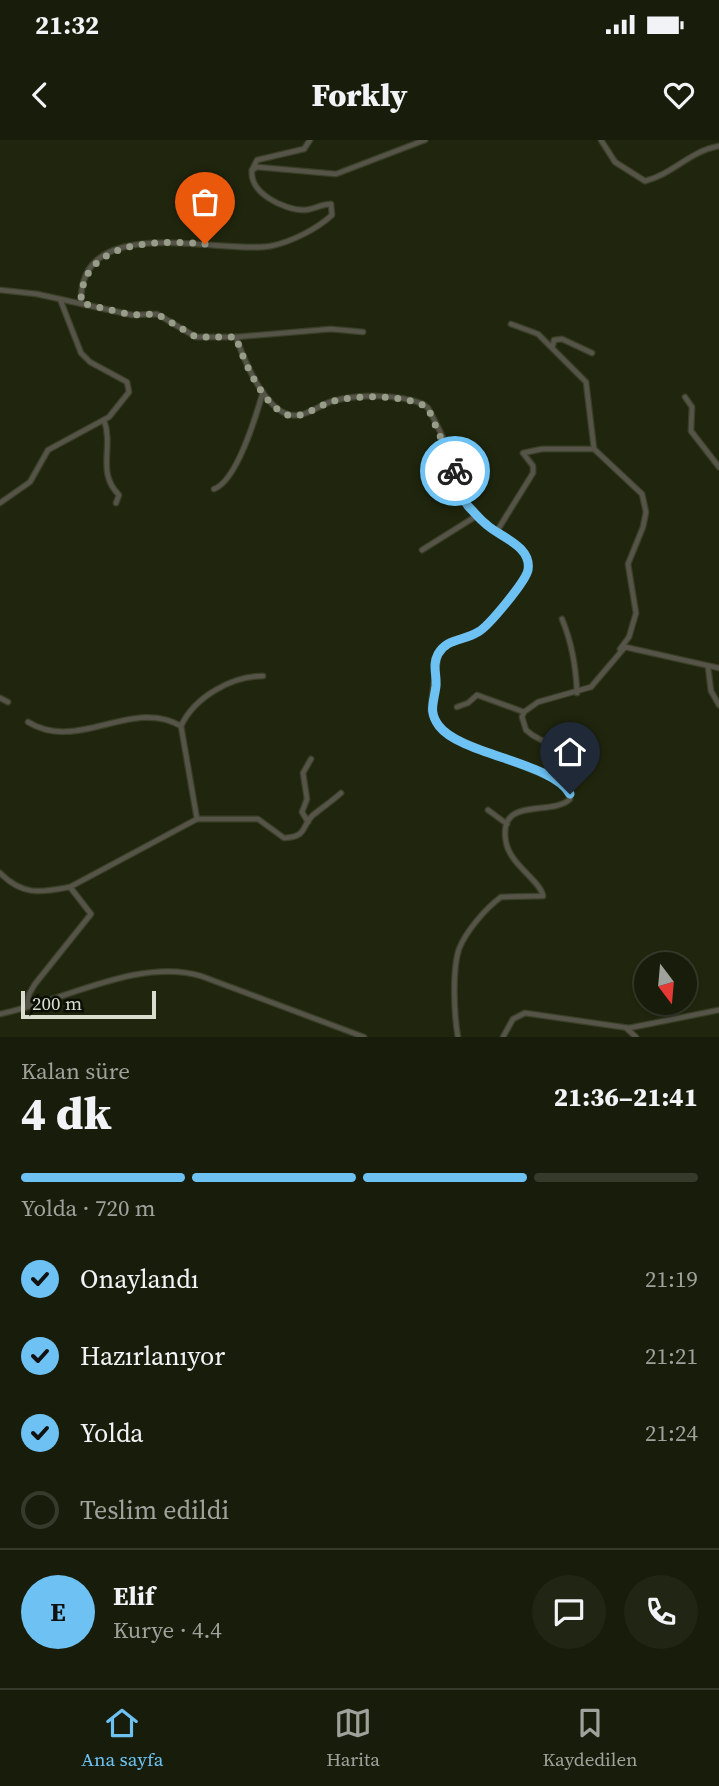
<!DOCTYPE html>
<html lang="tr">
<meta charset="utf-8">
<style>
body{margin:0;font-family:"Source Serif 4",serif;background:#212513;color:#f1f3f6;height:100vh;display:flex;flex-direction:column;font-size:26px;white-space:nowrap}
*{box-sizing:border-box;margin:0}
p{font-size:23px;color:#9fa19c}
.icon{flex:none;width:38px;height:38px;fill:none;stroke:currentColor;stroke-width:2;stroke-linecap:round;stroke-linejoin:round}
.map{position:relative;height:897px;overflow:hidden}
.panel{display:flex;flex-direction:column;background:#181c0a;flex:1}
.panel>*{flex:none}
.needle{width:46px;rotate:164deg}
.fabs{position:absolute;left:634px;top:812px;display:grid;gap:14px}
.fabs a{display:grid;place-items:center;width:63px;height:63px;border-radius:50%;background:#181c0a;box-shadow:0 2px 5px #0004,0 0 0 2px #363a2b;font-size:35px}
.scale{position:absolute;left:21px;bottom:18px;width:135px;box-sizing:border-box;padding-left:7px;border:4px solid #d8ddce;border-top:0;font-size:19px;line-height:24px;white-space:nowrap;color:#d8ddce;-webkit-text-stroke:5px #0b0e05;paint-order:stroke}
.pin{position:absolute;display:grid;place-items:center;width:60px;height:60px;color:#fff;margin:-72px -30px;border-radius:50% 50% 50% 0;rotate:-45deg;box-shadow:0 0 7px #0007}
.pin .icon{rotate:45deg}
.courier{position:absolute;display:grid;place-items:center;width:70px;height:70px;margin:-35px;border:5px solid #6dc2f3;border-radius:50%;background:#fff;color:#222;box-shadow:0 2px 9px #0007}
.summary em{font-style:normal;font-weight:800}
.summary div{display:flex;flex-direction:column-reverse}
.summary{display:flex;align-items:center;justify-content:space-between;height:119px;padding:0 21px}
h1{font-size:46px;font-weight:800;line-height:52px}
.bar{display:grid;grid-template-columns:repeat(4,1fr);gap:10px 7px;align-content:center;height:84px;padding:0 21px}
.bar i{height:9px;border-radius:5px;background:#363a2b}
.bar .current{background:#6dc2f3}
.bar p{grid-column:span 4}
.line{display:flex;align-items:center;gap:18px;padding:0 21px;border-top:2px solid #363a2b}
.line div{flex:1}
.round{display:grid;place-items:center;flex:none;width:74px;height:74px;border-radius:37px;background:#212513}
ol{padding:0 21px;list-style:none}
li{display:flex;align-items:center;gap:21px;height:77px}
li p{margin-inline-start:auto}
li .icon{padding:7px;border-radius:50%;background:#6dc2f3;color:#111;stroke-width:4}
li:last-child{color:#9fa19c}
li i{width:38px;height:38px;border:4px solid #363a2b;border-radius:50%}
.status{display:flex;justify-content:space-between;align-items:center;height:49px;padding:0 35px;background:#181c0a;direction:ltr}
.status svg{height:19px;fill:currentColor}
header{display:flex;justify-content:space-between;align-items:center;height:91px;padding:0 21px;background:#181c0a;font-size:32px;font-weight:800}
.menu{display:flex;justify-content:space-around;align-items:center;height:98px;border-top:2px solid #363a2b;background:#181c0a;font-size:19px;color:#9fa19c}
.menu a{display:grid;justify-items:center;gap:4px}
.menu .current{color:#6dc2f3}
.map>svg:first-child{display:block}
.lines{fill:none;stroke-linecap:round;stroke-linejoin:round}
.minor-casing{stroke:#3a4028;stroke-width:7}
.minor{stroke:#565448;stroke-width:4.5}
.done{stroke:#989d8a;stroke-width:7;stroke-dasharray:0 12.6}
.route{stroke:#6dc2f3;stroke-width:9}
</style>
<div class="status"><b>21:32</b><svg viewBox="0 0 49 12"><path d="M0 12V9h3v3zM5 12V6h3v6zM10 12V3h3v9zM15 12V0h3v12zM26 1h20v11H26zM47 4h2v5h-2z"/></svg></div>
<header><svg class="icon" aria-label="back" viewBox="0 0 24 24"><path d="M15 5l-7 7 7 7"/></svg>Forkly<svg class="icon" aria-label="heart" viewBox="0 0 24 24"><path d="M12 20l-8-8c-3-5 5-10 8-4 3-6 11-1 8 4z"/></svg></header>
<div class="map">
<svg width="719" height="897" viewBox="0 0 719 897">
<rect width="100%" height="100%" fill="#20260d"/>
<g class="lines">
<defs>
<g id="minor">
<path d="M 601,0 L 615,22 L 645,41 C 673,34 690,11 719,6"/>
<path d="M 252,30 L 257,20 L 304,9 L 310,0"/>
<path d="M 0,150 L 37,154 L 132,175 L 157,174 L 196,197 L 236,197 C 244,220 268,280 298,275 C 311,274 321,264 333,261 C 359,254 398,254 423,264 L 428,268 C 436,283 450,309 454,326 C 458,340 458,354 468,366 C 475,373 482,383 491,388 C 504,397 526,406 528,424 C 529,436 490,486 479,492 C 467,499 450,497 441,509 C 437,515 431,563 431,571 L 440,588 L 450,596 L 549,637 L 565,646 L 570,659 C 552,677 497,655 506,702 C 510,725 541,741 543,756 L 501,757 C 486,768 466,791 459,809 C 452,830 454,875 458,897"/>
<path d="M 81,163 C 78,70 219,115 271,106 C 291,102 317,89 332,75 L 331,64 C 321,64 313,70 304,70 C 284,70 249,53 252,30 L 257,27 L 336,34 L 425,0"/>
<path d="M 511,184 L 538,194 L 586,242 L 594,309 L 642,354 L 646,372 L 643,387 L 628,424 L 636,473 L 629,497 L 620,509"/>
<path d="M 236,197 L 331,189 L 363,192"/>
<path d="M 553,205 L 554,200 L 562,199 L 592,213"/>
<path d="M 685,257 L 692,267 L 691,291 L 719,327"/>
<path d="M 104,280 C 114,308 96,332 119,355 L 116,363"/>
<path d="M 214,349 C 237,341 256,276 263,252"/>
<path d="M 0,363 L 30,342 L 48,310 L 109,277 L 129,252 L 127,242 L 90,222 L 81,213 L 60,159"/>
<path d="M 497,391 L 533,333 L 533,326 L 523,313 L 542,309 L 594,309"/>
<path d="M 422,410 L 478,375"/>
<path d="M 562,479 C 572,503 576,525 577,553"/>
<path d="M 708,527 L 711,551 L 719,565"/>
<path d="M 0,558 L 8,562"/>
<path d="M 457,567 L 468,563 L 477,555 L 524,572"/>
<path d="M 28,582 C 78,613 132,557 181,586"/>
<path d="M 550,637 L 583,626 L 585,622 C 570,604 544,607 526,590 L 522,577 L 524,572 L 538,562 L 591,547 L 625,507 L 719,528"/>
<path d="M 488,670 L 507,684"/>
<path d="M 197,679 L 181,586 C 195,556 233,536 263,536"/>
<path d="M 308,682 L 302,672 L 307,659 L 303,633 L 311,619"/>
<path d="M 0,733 C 24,757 42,752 70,747 L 91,774 L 35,844 L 29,854 L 27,867"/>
<path d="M 70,747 L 197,679 L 258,679 L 284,698 C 308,697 301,686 313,675 C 322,668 332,661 341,653"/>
<path d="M 0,874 C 62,862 138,817 201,836 L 364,897"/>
<path d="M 626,888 L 636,897"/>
<path d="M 503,897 L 513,879 L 525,873 L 629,888 L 719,870"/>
</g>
</defs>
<use href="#minor" class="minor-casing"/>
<use href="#minor" class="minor"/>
</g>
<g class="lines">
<path class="done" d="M 205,104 C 159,100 80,99 81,163 L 132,175 L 157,174 L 196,197 L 236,197 C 243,220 266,274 293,276 C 306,276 316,267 328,263 C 351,254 407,254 428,268 L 455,331"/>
<path class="route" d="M 455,331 C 458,344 460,356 468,366 C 474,372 480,380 487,385 C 500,397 532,406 528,430 C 526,441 488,487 478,492 C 464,501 447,498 438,514 C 432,525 437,535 436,546 C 434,563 428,571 439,586 C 461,615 552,622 570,654"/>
</g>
</svg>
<div class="fabs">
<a><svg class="needle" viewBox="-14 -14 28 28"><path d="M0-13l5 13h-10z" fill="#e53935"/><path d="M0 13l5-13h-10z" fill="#9fa19c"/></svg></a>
</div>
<div class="scale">200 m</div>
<div class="pin" style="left:205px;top:104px;background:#ea580c"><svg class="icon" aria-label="bag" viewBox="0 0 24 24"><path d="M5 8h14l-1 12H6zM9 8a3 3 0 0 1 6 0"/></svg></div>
<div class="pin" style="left:570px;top:654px;background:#1f2937"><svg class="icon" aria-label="home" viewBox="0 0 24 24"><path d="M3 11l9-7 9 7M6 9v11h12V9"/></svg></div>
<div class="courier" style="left:455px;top:331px"><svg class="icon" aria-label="bike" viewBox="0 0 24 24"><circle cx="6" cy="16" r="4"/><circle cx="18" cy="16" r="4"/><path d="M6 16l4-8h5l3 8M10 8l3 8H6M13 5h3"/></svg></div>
</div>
<section class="panel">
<div class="summary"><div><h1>4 dk</h1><p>Kalan süre</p></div><em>21:36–21:41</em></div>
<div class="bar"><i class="current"></i><i class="current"></i><i class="current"></i><i></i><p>Yolda · 720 m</p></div>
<ol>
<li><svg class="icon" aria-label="check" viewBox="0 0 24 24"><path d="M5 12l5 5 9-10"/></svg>Onaylandı<p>21:19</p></li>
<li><svg class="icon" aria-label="check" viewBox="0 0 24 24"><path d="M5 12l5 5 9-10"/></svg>Hazırlanıyor<p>21:21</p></li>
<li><svg class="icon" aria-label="check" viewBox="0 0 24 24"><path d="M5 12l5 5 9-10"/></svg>Yolda<p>21:24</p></li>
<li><i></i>Teslim edildi</li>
</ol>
<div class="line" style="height:126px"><b class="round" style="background:#6dc2f3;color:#111">E</b><div><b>Elif</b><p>Kurye · 4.4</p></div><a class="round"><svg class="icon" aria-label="chat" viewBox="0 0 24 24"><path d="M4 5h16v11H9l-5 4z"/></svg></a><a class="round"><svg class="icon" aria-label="phone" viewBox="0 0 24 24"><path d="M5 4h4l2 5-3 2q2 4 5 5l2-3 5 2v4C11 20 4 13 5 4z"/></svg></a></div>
</section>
<nav class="menu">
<a class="current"><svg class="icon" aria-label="home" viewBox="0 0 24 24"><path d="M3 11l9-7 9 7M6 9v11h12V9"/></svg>Ana sayfa</a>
<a><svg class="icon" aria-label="map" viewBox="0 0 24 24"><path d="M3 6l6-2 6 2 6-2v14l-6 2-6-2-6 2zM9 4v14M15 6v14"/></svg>Harita</a>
<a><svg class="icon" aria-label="saved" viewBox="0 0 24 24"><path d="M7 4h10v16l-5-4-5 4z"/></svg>Kaydedilen</a>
</nav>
